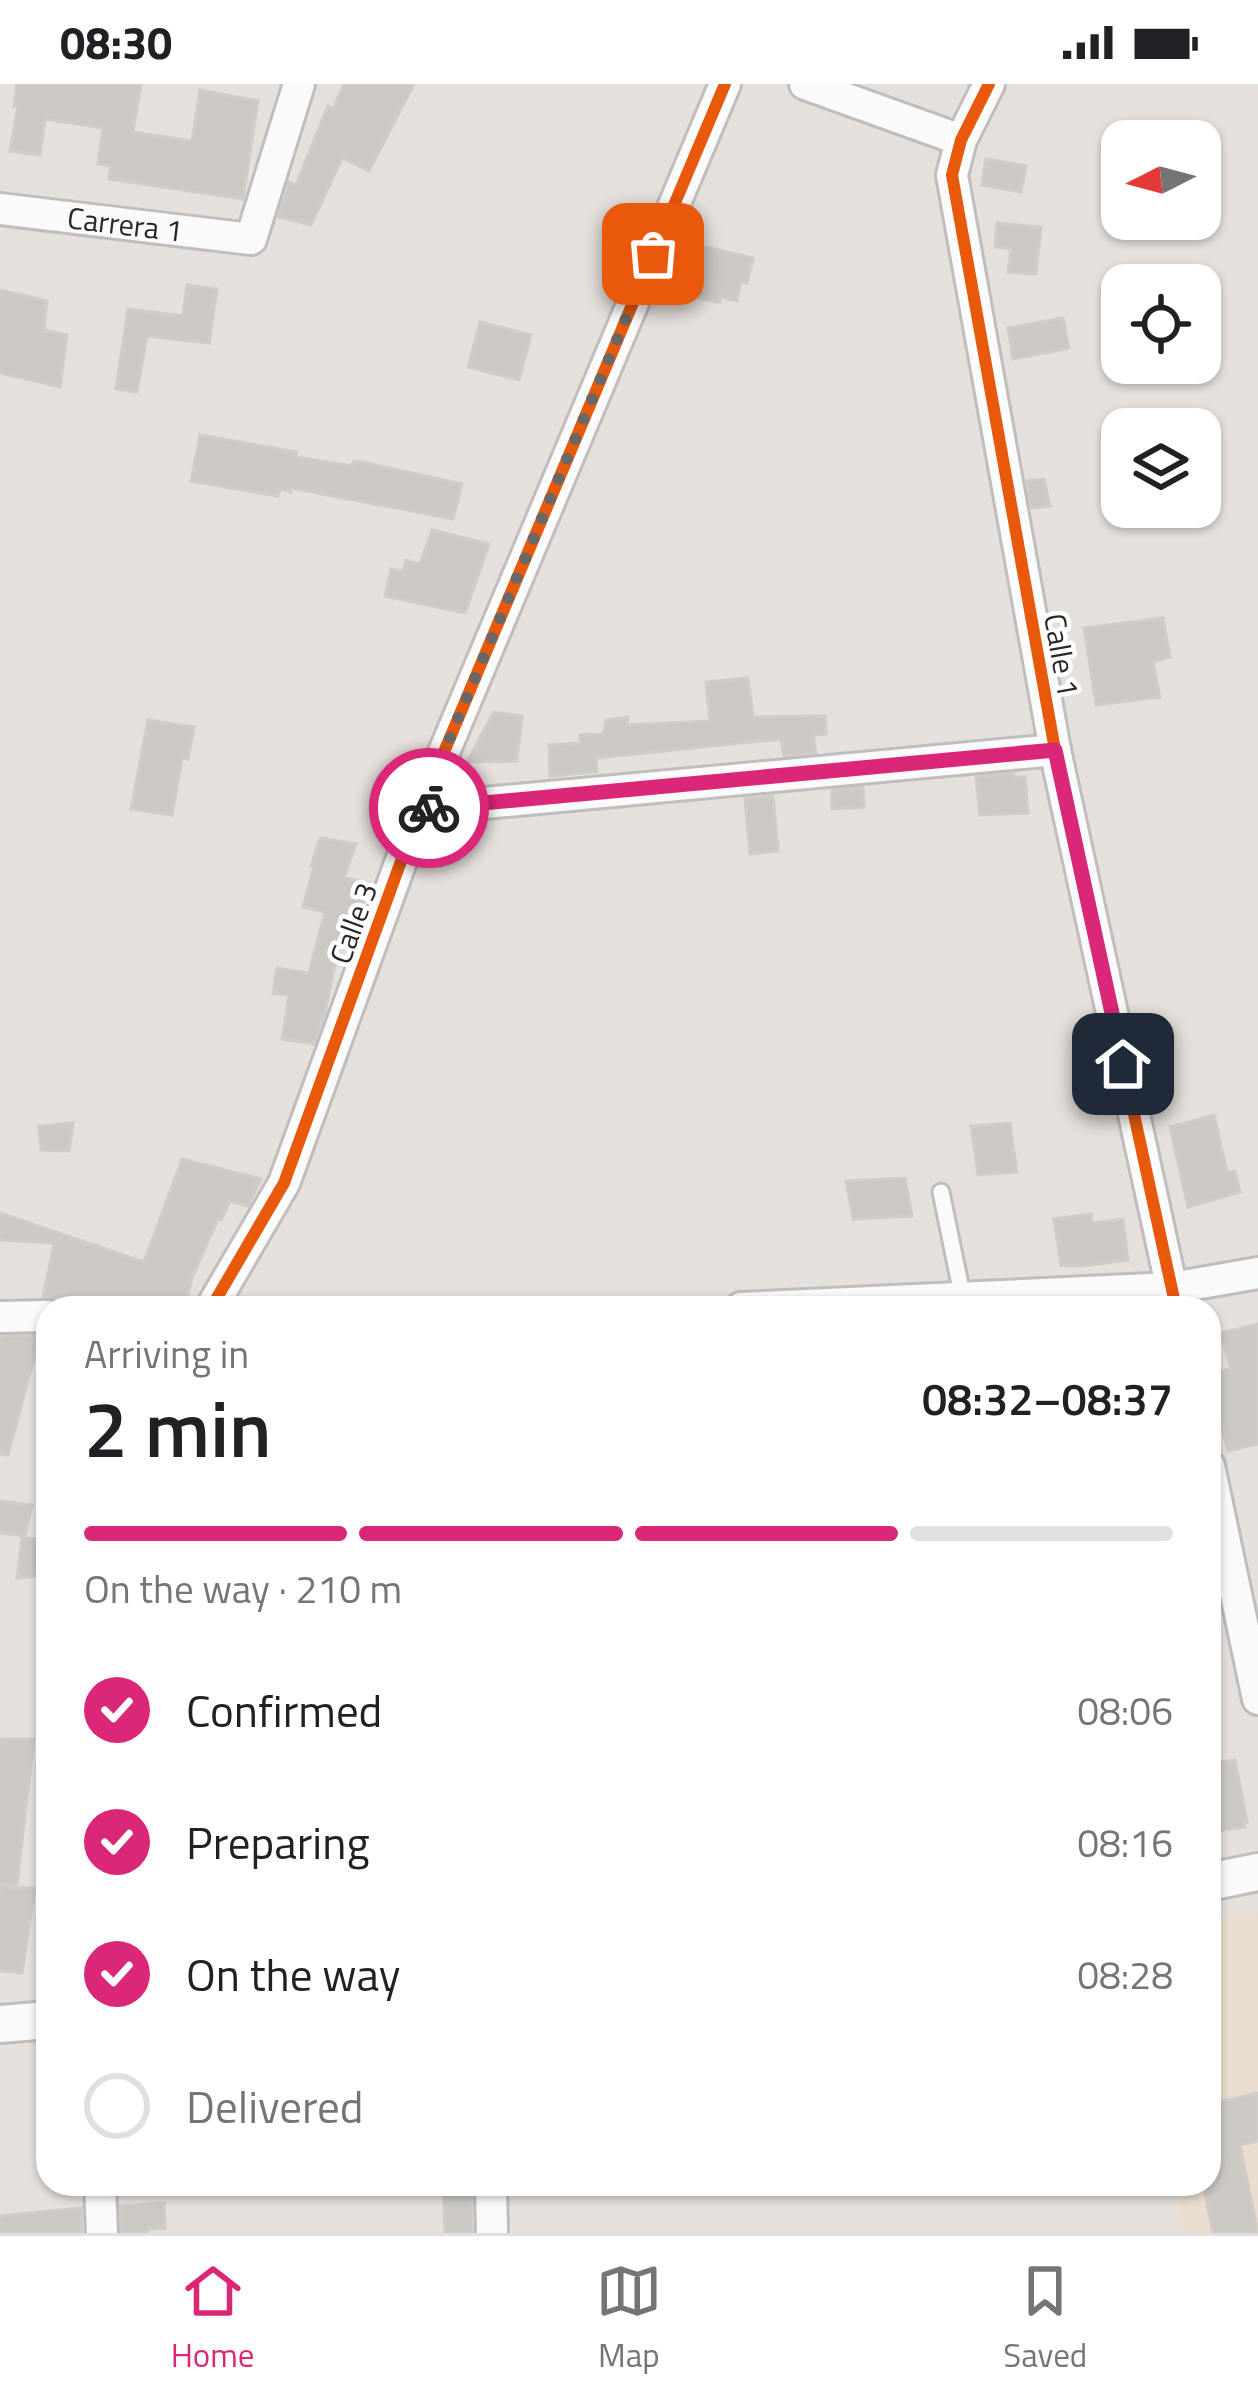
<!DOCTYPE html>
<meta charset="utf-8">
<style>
body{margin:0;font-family:"Titillium Web",sans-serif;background:#f6f6f6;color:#202124;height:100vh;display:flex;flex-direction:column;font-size:45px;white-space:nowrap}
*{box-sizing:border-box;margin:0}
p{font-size:39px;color:#757577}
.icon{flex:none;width:66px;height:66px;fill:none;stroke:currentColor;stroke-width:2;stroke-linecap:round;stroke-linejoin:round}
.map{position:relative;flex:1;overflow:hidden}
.side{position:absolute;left:36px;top:1212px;width:1185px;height:900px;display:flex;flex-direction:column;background:#fff;border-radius:36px;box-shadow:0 3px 9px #0004}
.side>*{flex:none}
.needle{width:78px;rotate:264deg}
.controls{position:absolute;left:1101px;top:36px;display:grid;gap:24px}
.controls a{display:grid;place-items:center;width:120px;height:120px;border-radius:24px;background:#fff;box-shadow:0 3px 9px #0004;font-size:60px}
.pin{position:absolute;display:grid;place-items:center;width:102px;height:102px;color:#fff;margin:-51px;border-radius:24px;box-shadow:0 6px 18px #0006}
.courier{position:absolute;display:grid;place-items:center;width:120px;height:120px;margin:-60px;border:9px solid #db2777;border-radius:50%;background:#fff;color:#222;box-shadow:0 3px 15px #0007}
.overview em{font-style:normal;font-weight:600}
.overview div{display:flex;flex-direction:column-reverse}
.overview{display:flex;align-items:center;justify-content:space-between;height:204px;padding:0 48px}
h1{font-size:78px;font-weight:600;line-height:90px}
.bar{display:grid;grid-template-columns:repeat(4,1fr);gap:18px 12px;align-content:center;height:144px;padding:0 48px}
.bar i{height:15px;border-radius:9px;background:#e0e0e0}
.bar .current{background:#db2777}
.bar p{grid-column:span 4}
ol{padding:0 48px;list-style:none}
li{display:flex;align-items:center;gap:36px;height:132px}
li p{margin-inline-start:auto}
li .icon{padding:12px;border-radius:50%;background:#db2777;color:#fff;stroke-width:4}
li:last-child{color:#757577}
li i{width:66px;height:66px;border:6px solid #e0e0e0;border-radius:50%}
.status{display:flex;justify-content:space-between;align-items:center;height:84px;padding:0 60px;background:#fff;direction:ltr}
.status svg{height:33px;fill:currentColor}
.tab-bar{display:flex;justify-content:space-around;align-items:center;height:168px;border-top:3px solid #e0e0e0;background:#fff;font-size:33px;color:#757577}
.tab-bar a{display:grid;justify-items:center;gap:6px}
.tab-bar .current{color:#db2777}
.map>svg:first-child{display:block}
.education{fill:#eaddcf}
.building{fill:#ccc9c5;stroke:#d1ccc8;stroke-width:3}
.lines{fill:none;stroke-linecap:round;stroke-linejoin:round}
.service-casing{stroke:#bfbdbe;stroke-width:21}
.minor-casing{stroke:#bfbdbe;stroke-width:36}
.tertiary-casing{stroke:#bfbdbe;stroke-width:42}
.service{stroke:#fbfafa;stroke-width:15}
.minor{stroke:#fbfafa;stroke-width:30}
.tertiary{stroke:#fbfafa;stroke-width:36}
.cycleway-casing{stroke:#fff;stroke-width:20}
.cycleway{stroke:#e8590c;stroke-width:12}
.done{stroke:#6a6866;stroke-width:12;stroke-dasharray:0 21.6}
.route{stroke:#db2777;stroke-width:15}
.labels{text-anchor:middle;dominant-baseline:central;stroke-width:9;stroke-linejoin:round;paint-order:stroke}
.street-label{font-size:30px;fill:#272727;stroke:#fff}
</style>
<div class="status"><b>08:30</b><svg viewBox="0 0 49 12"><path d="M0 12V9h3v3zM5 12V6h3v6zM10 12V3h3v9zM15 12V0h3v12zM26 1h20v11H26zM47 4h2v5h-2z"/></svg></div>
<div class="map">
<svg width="1258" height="2149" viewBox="0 0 1258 2149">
<rect width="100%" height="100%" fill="#e6e0dc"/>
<path class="education" d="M 1258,1828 L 1258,2149 L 1183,2149 L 1177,2100 L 1209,2100 L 1209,1839 Z"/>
<g class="building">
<path d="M 17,0 L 141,0 L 133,48 L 192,57 L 200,6 L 258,17 L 243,115 L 109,95 L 111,82 L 98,80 L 103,44 L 45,35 L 40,71 L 10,67 L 18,22 L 14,22 Z"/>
<path d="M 344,0 L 414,0 L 369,87 L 342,74 L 311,141 L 278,133 L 289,98 L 296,101 L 328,22 L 333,25 Z"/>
<path d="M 986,75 L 1026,82 L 1021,108 L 982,101 Z"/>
<path d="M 997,139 L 1041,143 L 1036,190 L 1008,188 L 1011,165 L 995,163 Z"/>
<path d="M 689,159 L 753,174 L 747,199 L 741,198 L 737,217 L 721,213 L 720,219 L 678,209 Z"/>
<path d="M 187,201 L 217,205 L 209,259 L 147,252 L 137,308 L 116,305 L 128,225 L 183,232 Z"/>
<path d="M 0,206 L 47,217 L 44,246 L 67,251 L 60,303 L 0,289 Z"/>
<path d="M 1063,234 L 1069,264 L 1013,275 L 1008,244 Z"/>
<path d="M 480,238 L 531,251 L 519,296 L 468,283 Z"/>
<path d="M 200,351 L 297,368 L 296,373 L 352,382 L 354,377 L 371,380 L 462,400 L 453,435 L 291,404 L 291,408 L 280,405 L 278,412 L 191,397 Z"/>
<path d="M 1044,395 L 1050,422 L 1031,424 L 1027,397 Z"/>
<path d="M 432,446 L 489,460 L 465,529 L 385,512 L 391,485 L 403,487 L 406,476 L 420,480 Z"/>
<path d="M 1163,534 L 1170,573 L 1153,578 L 1160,613 L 1096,621 L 1084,544 Z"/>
<path d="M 748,594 L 753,633 L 825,632 L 826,650 L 813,651 L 816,669 L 784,672 L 781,655 L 596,674 L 597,688 L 550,692 L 549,661 L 580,659 L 580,651 L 603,650 L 606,636 L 628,633 L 627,641 L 710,637 L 706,598 Z"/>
<path d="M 494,628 L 522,632 L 517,677 L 467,678 Z"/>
<path d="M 148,636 L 194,643 L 188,675 L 182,674 L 172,731 L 131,725 Z"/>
<path d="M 1014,689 L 1014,693 L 1025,693 L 1028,729 L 980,731 L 976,693 Z"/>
<path d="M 863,703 L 864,723 L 832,725 L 832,706 Z"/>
<path d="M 773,712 L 778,767 L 750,770 L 745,714 Z"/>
<path d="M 320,754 L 356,760 L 344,794 L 369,799 L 352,855 L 341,853 L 325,928 L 314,960 L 282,955 L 289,911 L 273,909 L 277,884 L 309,889 L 325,828 L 303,823 L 314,782 L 311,782 Z"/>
<path d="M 1214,1031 L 1227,1088 L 1235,1087 L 1240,1108 L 1188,1123 L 1170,1043 Z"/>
<path d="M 73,1039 L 69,1067 L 41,1066 L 39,1042 Z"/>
<path d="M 1010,1039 L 1017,1088 L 978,1091 L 971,1042 Z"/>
<path d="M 182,1075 L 261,1095 L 248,1122 L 230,1117 L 221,1136 L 218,1135 L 192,1194 L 187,1215 L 59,1216 L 43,1213 L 54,1159 L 0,1156 L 0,1129 L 144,1178 Z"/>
<path d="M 905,1094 L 912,1132 L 853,1135 L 846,1097 Z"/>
<path d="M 1091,1130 L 1092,1139 L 1123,1135 L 1128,1176 L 1083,1182 L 1061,1181 L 1054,1135 Z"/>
<path d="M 1258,1240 L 1258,1360 L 1228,1367 L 1209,1290 L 1231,1285 L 1221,1249 Z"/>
<path d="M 0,1252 L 40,1252 L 8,1371 L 0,1370 Z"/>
<path d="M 0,1417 L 32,1421 L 25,1452 L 0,1449 Z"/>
<path d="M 22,1453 L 48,1457 L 48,1491 L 17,1494 Z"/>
<path d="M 0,1655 L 34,1655 L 17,1800 L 0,1800 Z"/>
<path d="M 1235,1676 L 1247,1738 L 1244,1738 L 1245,1743 L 1209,1748 L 1209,1680 Z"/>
<path d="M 0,1803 L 35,1804 L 22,1889 L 0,1887 Z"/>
<path d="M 1258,2009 L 1258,2057 L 1240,2061 L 1258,2149 L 1213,2149 L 1203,2100 L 1209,2100 L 1209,2085 L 1216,2083 L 1209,2049 L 1209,2020 Z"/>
<path d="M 472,2100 L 472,2149 L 445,2149 L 443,2103 Z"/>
<path d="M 164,2119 L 165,2144 L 148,2145 L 148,2149 L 121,2149 L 120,2122 Z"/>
<path d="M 81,2124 L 82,2149 L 0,2149 L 0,2132 Z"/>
</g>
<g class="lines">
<defs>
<path id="service" d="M 941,1108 L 963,1215"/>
<g id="minor">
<path d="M 805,0 L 961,56"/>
<path d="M 989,0 L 961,56 L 952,91 L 1055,666 L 1176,1224"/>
<path id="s1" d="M 0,125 L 251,155 L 299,0"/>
<path d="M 420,725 L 1055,666"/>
<path d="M 211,1224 L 284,1099 L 420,725 L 725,0"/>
<path d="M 741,1224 L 1172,1204 L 1258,1189"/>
<path d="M 0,1233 L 48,1232"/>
<path d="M 1209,1382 L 1258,1615"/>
<path d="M 100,2100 L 102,2149"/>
<path d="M 491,2100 L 492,2149"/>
</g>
<g id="tertiary">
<path d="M 1209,1798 L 1258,1788"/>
<path d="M 0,1940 L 48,1936"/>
</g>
</defs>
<use href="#service" class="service-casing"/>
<use href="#minor" class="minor-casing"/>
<use href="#tertiary" class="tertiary-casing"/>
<use href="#service" class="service"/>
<use href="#minor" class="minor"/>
<use href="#tertiary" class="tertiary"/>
<defs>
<g id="cycleway">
<path d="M 989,0 L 961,56 L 952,91 L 1055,666 L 1176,1224"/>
<path d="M 211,1224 L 284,1099 L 420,725 L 725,0"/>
</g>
</defs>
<use href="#cycleway" class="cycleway-casing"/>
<use href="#cycleway" class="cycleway"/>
</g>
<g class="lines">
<path class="done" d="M 429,724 L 420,725 L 653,170"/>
<path class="route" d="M 429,724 L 1055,666 L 1123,980"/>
</g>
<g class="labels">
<g class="street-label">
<text stroke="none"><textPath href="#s1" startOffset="126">Carrera 1</textPath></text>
<text transform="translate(1062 571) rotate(80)">Calle 1</text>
<text transform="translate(353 839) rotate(-70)">Calle 3</text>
</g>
</g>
</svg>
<div class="controls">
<a><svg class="needle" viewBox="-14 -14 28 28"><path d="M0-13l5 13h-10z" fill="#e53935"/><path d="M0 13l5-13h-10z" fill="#757577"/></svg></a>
<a><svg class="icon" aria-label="locate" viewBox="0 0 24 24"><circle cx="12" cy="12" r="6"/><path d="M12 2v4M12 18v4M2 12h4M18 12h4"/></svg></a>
<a><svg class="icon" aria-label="layers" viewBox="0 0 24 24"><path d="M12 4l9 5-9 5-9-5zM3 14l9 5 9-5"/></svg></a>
</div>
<div class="pin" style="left:653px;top:170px;background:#ea580c"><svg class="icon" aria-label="bag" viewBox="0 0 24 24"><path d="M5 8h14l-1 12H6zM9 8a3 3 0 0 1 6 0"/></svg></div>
<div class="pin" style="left:1123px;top:980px;background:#1f2937"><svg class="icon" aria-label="home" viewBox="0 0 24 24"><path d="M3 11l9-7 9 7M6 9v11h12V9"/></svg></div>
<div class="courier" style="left:429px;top:724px"><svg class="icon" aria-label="bike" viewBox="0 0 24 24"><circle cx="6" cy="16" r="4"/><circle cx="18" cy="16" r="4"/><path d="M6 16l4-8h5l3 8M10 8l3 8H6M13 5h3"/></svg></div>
<section class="side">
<div class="overview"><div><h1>2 min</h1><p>Arriving in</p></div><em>08:32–08:37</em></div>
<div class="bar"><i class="current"></i><i class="current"></i><i class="current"></i><i></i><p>On the way · 210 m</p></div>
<ol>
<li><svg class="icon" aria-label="check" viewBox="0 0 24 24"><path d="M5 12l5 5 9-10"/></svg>Confirmed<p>08:06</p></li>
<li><svg class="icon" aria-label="check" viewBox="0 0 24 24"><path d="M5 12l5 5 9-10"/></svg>Preparing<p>08:16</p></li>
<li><svg class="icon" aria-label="check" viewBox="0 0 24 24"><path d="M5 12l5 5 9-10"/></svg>On the way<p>08:28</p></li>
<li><i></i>Delivered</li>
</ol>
</section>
</div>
<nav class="tab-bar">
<a class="current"><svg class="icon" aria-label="home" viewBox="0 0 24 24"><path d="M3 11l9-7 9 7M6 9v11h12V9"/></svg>Home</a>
<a><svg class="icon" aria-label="map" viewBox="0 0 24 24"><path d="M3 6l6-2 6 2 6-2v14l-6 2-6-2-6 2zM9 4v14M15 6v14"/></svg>Map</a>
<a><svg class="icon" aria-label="saved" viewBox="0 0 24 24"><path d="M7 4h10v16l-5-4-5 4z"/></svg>Saved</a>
</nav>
